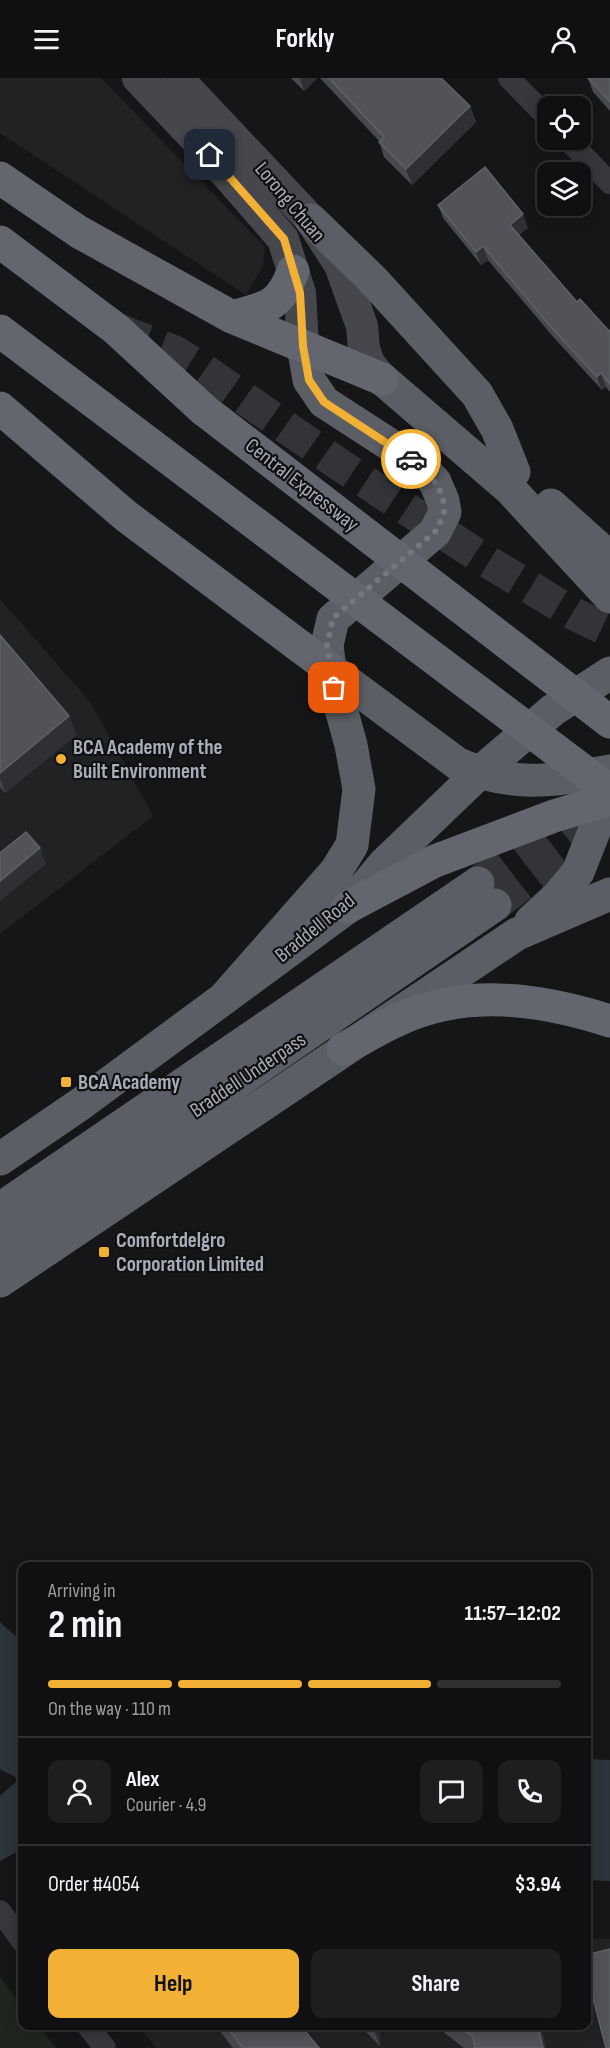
<!DOCTYPE html>
<meta charset="utf-8">
<style>
body{margin:0;font-family:"Sofia Sans Condensed",sans-serif;background:#1e1e20;color:#f1f3f6;height:100vh;display:flex;flex-direction:column;font-size:22px;white-space:nowrap}
*{box-sizing:border-box;margin:0}
p{font-size:20px;color:#9c9d9f}
.icon{flex:none;width:33px;height:33px;fill:none;stroke:currentColor;stroke-width:2;stroke-linecap:round;stroke-linejoin:round}
.map{position:relative;flex:1;overflow:hidden}
.details{position:absolute;left:18px;top:1484px;width:573px;height:468px;display:flex;flex-direction:column;background:#101012;border-radius:12px;box-shadow:0 3px 15px #0003,0 0 0 2px #303032}
.details>*{flex:none}
.tools{position:absolute;left:537px;top:18px;display:grid;gap:12px}
.tools a{display:grid;place-items:center;width:54px;height:54px;border-radius:12px;background:#101012;box-shadow:0 3px 15px #0003,0 0 0 2px #303032;font-size:30px}
.pin{position:absolute;display:grid;place-items:center;width:51px;height:51px;color:#fff;margin:-26px;border-radius:12px;box-shadow:0 3px 9px #0006}
.courier{position:absolute;display:grid;place-items:center;width:60px;height:60px;margin:-30px;border:4px solid #f2b134;border-radius:50%;background:#fff;color:#222;box-shadow:0 2px 8px #0007}
.head em{font-style:normal;font-weight:700}
.head div{display:flex;flex-direction:column-reverse}
.head{display:flex;align-items:center;justify-content:space-between;height:102px;padding:0 30px}
h1{font-size:39px;font-weight:700;line-height:45px}
.bar{display:grid;grid-template-columns:repeat(4,1fr);gap:9px 6px;align-content:center;height:72px;padding:0 30px}
.bar i{height:8px;border-radius:4px;background:#303032}
.bar .on{background:#f2b134}
.bar p{grid-column:span 4}
.line{display:flex;align-items:center;gap:15px;padding:0 30px;border-top:2px solid #303032}
.line div{flex:1}
.round{display:grid;place-items:center;flex:none;width:63px;height:63px;border-radius:12px;background:#1e1e20}
.primary-button{display:flex;gap:12px;margin-top:auto;padding:12px 30px}
.primary-button a{flex:1;height:69px;border-radius:12px;background:#f2b134;color:#111;font-size:24px;font-weight:700;line-height:69px;text-align:center}
.primary-button a+a{background:#1e1e20;color:#f1f3f6}
header{display:flex;justify-content:space-between;align-items:center;height:78px;padding:0 30px;background:#101012;font-size:27px;font-weight:700}
.map>svg:first-child{display:block}
.built{fill:#222225}
.green{fill:#1e261f}
.water{fill:#2c353c}
.lines{fill:none;stroke-linecap:round;stroke-linejoin:round}
.trunk-tunnel{stroke:#333438;stroke-width:33;stroke-dasharray:33 16;stroke-linecap:butt}
.motorway-tunnel{stroke:#333438;stroke-width:33;stroke-dasharray:33 16;stroke-linecap:butt}
.minor{stroke:#37383d;stroke-width:22}
.secondary{stroke:#45474d;stroke-width:32}
.trunk{stroke:#5b5e65;stroke-width:33}
.motorway{stroke:#63666e;stroke-width:33}
.motorway-bridge{stroke:#63666e;stroke-width:33}
.wall{fill:#47494d}
.shaded-wall{fill:#2f3033}
.building{fill:#525359;stroke:#5f6168;stroke-width:1.5}
.done{stroke:#757880;stroke-width:6;stroke-dasharray:0 10.8}
.route{stroke:#f2b134;stroke-width:8}
.poi-dot{fill:#f2b134;stroke:#111113;stroke-width:2}
.labels{text-anchor:middle;dominant-baseline:central;stroke-width:4.5;stroke-linejoin:round;paint-order:stroke}
.street-label{font-size:21px;fill:#a8adb8;stroke:#111113}
.poi-label{font-size:21px;font-weight:bold;fill:#a8adb8;stroke:#111113;text-anchor:start}
</style>
<header><svg class="icon" aria-label="menu" viewBox="0 0 24 24"><path d="M4 6h16M4 12h16M4 18h16"/></svg>Forkly<svg class="icon" aria-label="person" viewBox="0 0 24 24"><circle cx="12" cy="8" r="4"/><path d="M4 21q1-7 8-7t8 7"/></svg></header>
<div class="map">
<svg width="610" height="1970" viewBox="0 0 610 1970">
<rect width="100%" height="100%" fill="#161618"/>
<g class="built">
<path d="M 0,0 L 101,0 L 265,169 L 263,188 L 246,217 L 0,55 Z"/>
<path d="M 0,521 L 91,625 L 153,738 L 0,856 Z"/>
<path d="M 587,1860 L 610,1861 L 610,1970 L 156,1970 L 138,1947 L 586,1947 Z"/>
</g>
<path class="green" d="M 0,1899 L 22,1928 L 22,1947 L 38,1947 L 56,1970 L 0,1970 Z"/>
<g class="water">
<path d="M 0,1544 L 22,1564 L 22,1771 L 0,1783 L 0,1718 L 19,1701 L 0,1691 Z"/>
<path d="M 587,1681 L 610,1682 L 610,1803 L 587,1802 Z"/>
</g>
<g class="lines">
<g class="trunk-tunnel">
<path d="M 478,805 L 567,737"/>
<path d="M 495,827 L 606,740"/>
</g>
<path class="motorway-tunnel" d="M 116,251 L 175,274 L 201,290 L 340,387 L 480,479 L 574,536 L 610,553"/>
<g class="minor">
<path d="M 509,0 L 548,40"/>
<path d="M 568,62 L 610,105"/>
<path d="M 0,1833 L 22,1863"/>
<path d="M 87,1947 L 105,1970"/>
</g>
<g class="secondary">
<path d="M 138,0 L 195,60 L 283,161 L 300,215 L 303,268"/>
<path d="M 177,0 L 311,142 L 340,187 L 362,248 L 364,271 L 369,285 L 382,301"/>
</g>
<g class="trunk">
<path d="M 311,142 L 372,201 L 477,316 L 497,351 L 514,394"/>
<path d="M 382,301 L 510,411 L 610,519"/>
<path d="M 551,427 L 610,480"/>
<path d="M 330,591 L 458,686 C 514,710 552,703 610,693"/>
<path d="M 531,843 L 558,818 L 578,794 L 610,713"/>
<path d="M 225,919 L 336,793 L 352,767 L 359,711 L 351,667 L 330,591 L 327,567 L 333,541 L 435,454 L 445,434 L 443,423 L 435,404 L 415,383 L 324,324 L 309,302 L 303,268"/>
<path d="M 0,1081 L 82,1025 L 348,829 L 384,786 L 479,695 L 553,632 L 610,595"/>
<path d="M 0,1131 L 478,805"/>
<path d="M 0,1167 L 495,827"/>
<path d="M 0,1203 L 517,856 L 610,816"/>
</g>
<g class="motorway">
<path d="M 0,100 L 79,154 L 232,239 L 382,301"/>
<path d="M 0,164 L 116,251 L 204,332"/>
<path d="M 232,239 C 266,230 281,228 293,193"/>
<path d="M 0,330 L 126,438 L 330,591"/>
<path d="M 348,829 L 435,783 L 554,738 L 610,721"/>
<path d="M 343,971 C 362,961 381,949 400,941 C 468,910 541,921 610,943"/>
</g>
<g class="motorway-bridge">
<path d="M 0,253 L 610,713"/>
<path d="M 204,332 L 610,644"/>
</g>
</g>
<g class="wall">
<path d="M 291,0 L 317,0 L 304,13 Z"/>
<path d="M 320,0 L 441,0 L 470,28 L 476,44 L 412,107 L 384,79 L 379,63 Z"/>
<path d="M 588,0 L 610,0 L 610,33 L 593,14 Z"/>
<path d="M 438,127 L 528,150 L 519,157 L 577,224 L 609,253 L 610,252 L 610,314 L 606,309 L 602,312 L 555,261 L 488,182 L 481,187 L 443,140 Z"/>
<path d="M 0,557 L 69,638 L 76,657 L 5,715 L 0,709 Z"/>
<path d="M 215,1947 L 300,1947 L 319,1970 L 233,1970 Z"/>
<path d="M 359,1947 L 380,1947 L 380,1968 Z"/>
<path d="M 417,1947 L 541,1947 L 546,1970 L 464,1970 L 437,1949 L 418,1949 Z"/>
</g>
<g class="shaded-wall">
<path d="M 300,0 L 317,0 L 304,13 Z"/>
<path d="M 470,28 L 476,44 L 412,107 L 406,91 Z"/>
<path d="M 523,136 L 528,150 L 515,160 L 510,147 Z"/>
<path d="M 483,168 L 488,182 L 481,187 L 476,174 Z"/>
<path d="M 601,295 L 606,309 L 602,312 L 597,299 Z"/>
<path d="M 69,638 L 76,657 L 5,715 L 0,701 L 0,695 Z"/>
<path d="M 40,770 L 46,786 L 0,823 L 0,803 Z"/>
<path d="M 372,1947 L 380,1947 L 380,1968 Z"/>
<path d="M 538,1947 L 541,1947 L 546,1970 L 543,1970 Z"/>
</g>
<g class="building">
<path d="M 329,0 L 441,0 L 470,28 L 406,91 L 379,64 L 384,59 Z"/>
<path d="M 588,0 L 610,0 L 610,24 Z"/>
<path d="M 485,89 L 523,136 L 510,147 L 577,224 L 580,221 L 609,253 L 610,252 L 610,306 L 601,295 L 597,299 L 550,248 L 483,168 L 476,174 L 438,127 Z"/>
<path d="M 0,557 L 69,638 L 0,695 Z"/>
<path d="M 26,754 L 40,770 L 0,803 L 0,775 Z"/>
<path d="M 610,1871 L 610,1970 L 606,1970 L 586,1893 L 586,1877 Z"/>
<path d="M 225,1947 L 300,1947 L 319,1970 L 243,1970 Z"/>
<path d="M 457,1947 L 538,1947 L 543,1970 L 475,1970 L 473,1959 Z"/>
</g>
<g class="lines">
<path class="done" d="M 334,610 L 327,567 L 333,540 L 435,454 C 438,447 444,439 444,432 C 445,412 427,391 411,381"/>
<path class="route" d="M 210,77 L 284,161 L 300,215 L 303,268 L 309,302 L 324,324 L 411,381"/>
</g>
<g class="poi-dot">
<circle cx="61" cy="681" r="6"/>
<rect x="60" y="998" width="12" height="12" rx="3"/>
<rect x="98" y="1168" width="12" height="12" rx="3"/>
</g>
<g class="labels">
<g class="street-label">
<text transform="translate(290 124) rotate(50)">Lorong Chuan</text>
<text transform="translate(302 407) rotate(38)">Central Expressway</text>
<text transform="translate(315 850) rotate(-39)">Braddell Road</text>
<text transform="translate(248 997) rotate(-34)">Braddell Underpass</text>
</g>
<g class="poi-label">
<text x="73" y="669">BCA Academy of the<tspan x="73" dy="24">Built Environment</tspan></text>
<text x="78" y="1004">BCA Academy</text>
<text x="116" y="1162">Comfortdelgro<tspan x="116" dy="24">Corporation Limited</tspan></text>
</g>
</g>
</svg>
<div class="tools">
<a><svg class="icon" aria-label="locate" viewBox="0 0 24 24"><circle cx="12" cy="12" r="6"/><path d="M12 2v4M12 18v4M2 12h4M18 12h4"/></svg></a>
<a><svg class="icon" aria-label="layers" viewBox="0 0 24 24"><path d="M12 4l9 5-9 5-9-5zM3 14l9 5 9-5"/></svg></a>
</div>
<div class="pin" style="left:334px;top:610px;background:#ea580c"><svg class="icon" aria-label="bag" viewBox="0 0 24 24"><path d="M5 8h14l-1 12H6zM9 8a3 3 0 0 1 6 0"/></svg></div>
<div class="pin" style="left:210px;top:77px;background:#1f2937"><svg class="icon" aria-label="home" viewBox="0 0 24 24"><path d="M3 11l9-7 9 7M6 9v11h12V9"/></svg></div>
<div class="courier" style="left:411px;top:381px"><svg class="icon" aria-label="car" viewBox="0 0 24 24"><path d="M5 17H2v-5l4-1 3-4h7l3 4 3 1v5h-3M9 17h6M6 11h13"/><circle cx="7" cy="17" r="2"/><circle cx="17" cy="17" r="2"/></svg></div>
<section class="details">
<div class="head"><div><h1>2 min</h1><p>Arriving in</p></div><em>11:57–12:02</em></div>
<div class="bar"><i class="on"></i><i class="on"></i><i class="on"></i><i></i><p>On the way · 110 m</p></div>
<div class="line" style="height:108px"><a class="round"><svg class="icon" aria-label="person" viewBox="0 0 24 24"><circle cx="12" cy="8" r="4"/><path d="M4 21q1-7 8-7t8 7"/></svg></a><div><b>Alex</b><p>Courier · 4.9</p></div><a class="round"><svg class="icon" aria-label="chat" viewBox="0 0 24 24"><path d="M4 5h16v11H9l-5 4z"/></svg></a><a class="round"><svg class="icon" aria-label="phone" viewBox="0 0 24 24"><path d="M5 4h4l2 5-3 2q2 4 5 5l2-3 5 2v4C11 20 4 13 5 4z"/></svg></a></div>
<div class="line" style="height:78px"><div>Order #4054</div><b>$3.94</b></div>
<div class="primary-button"><a>Help</a><a>Share</a></div>
</section>
</div>
